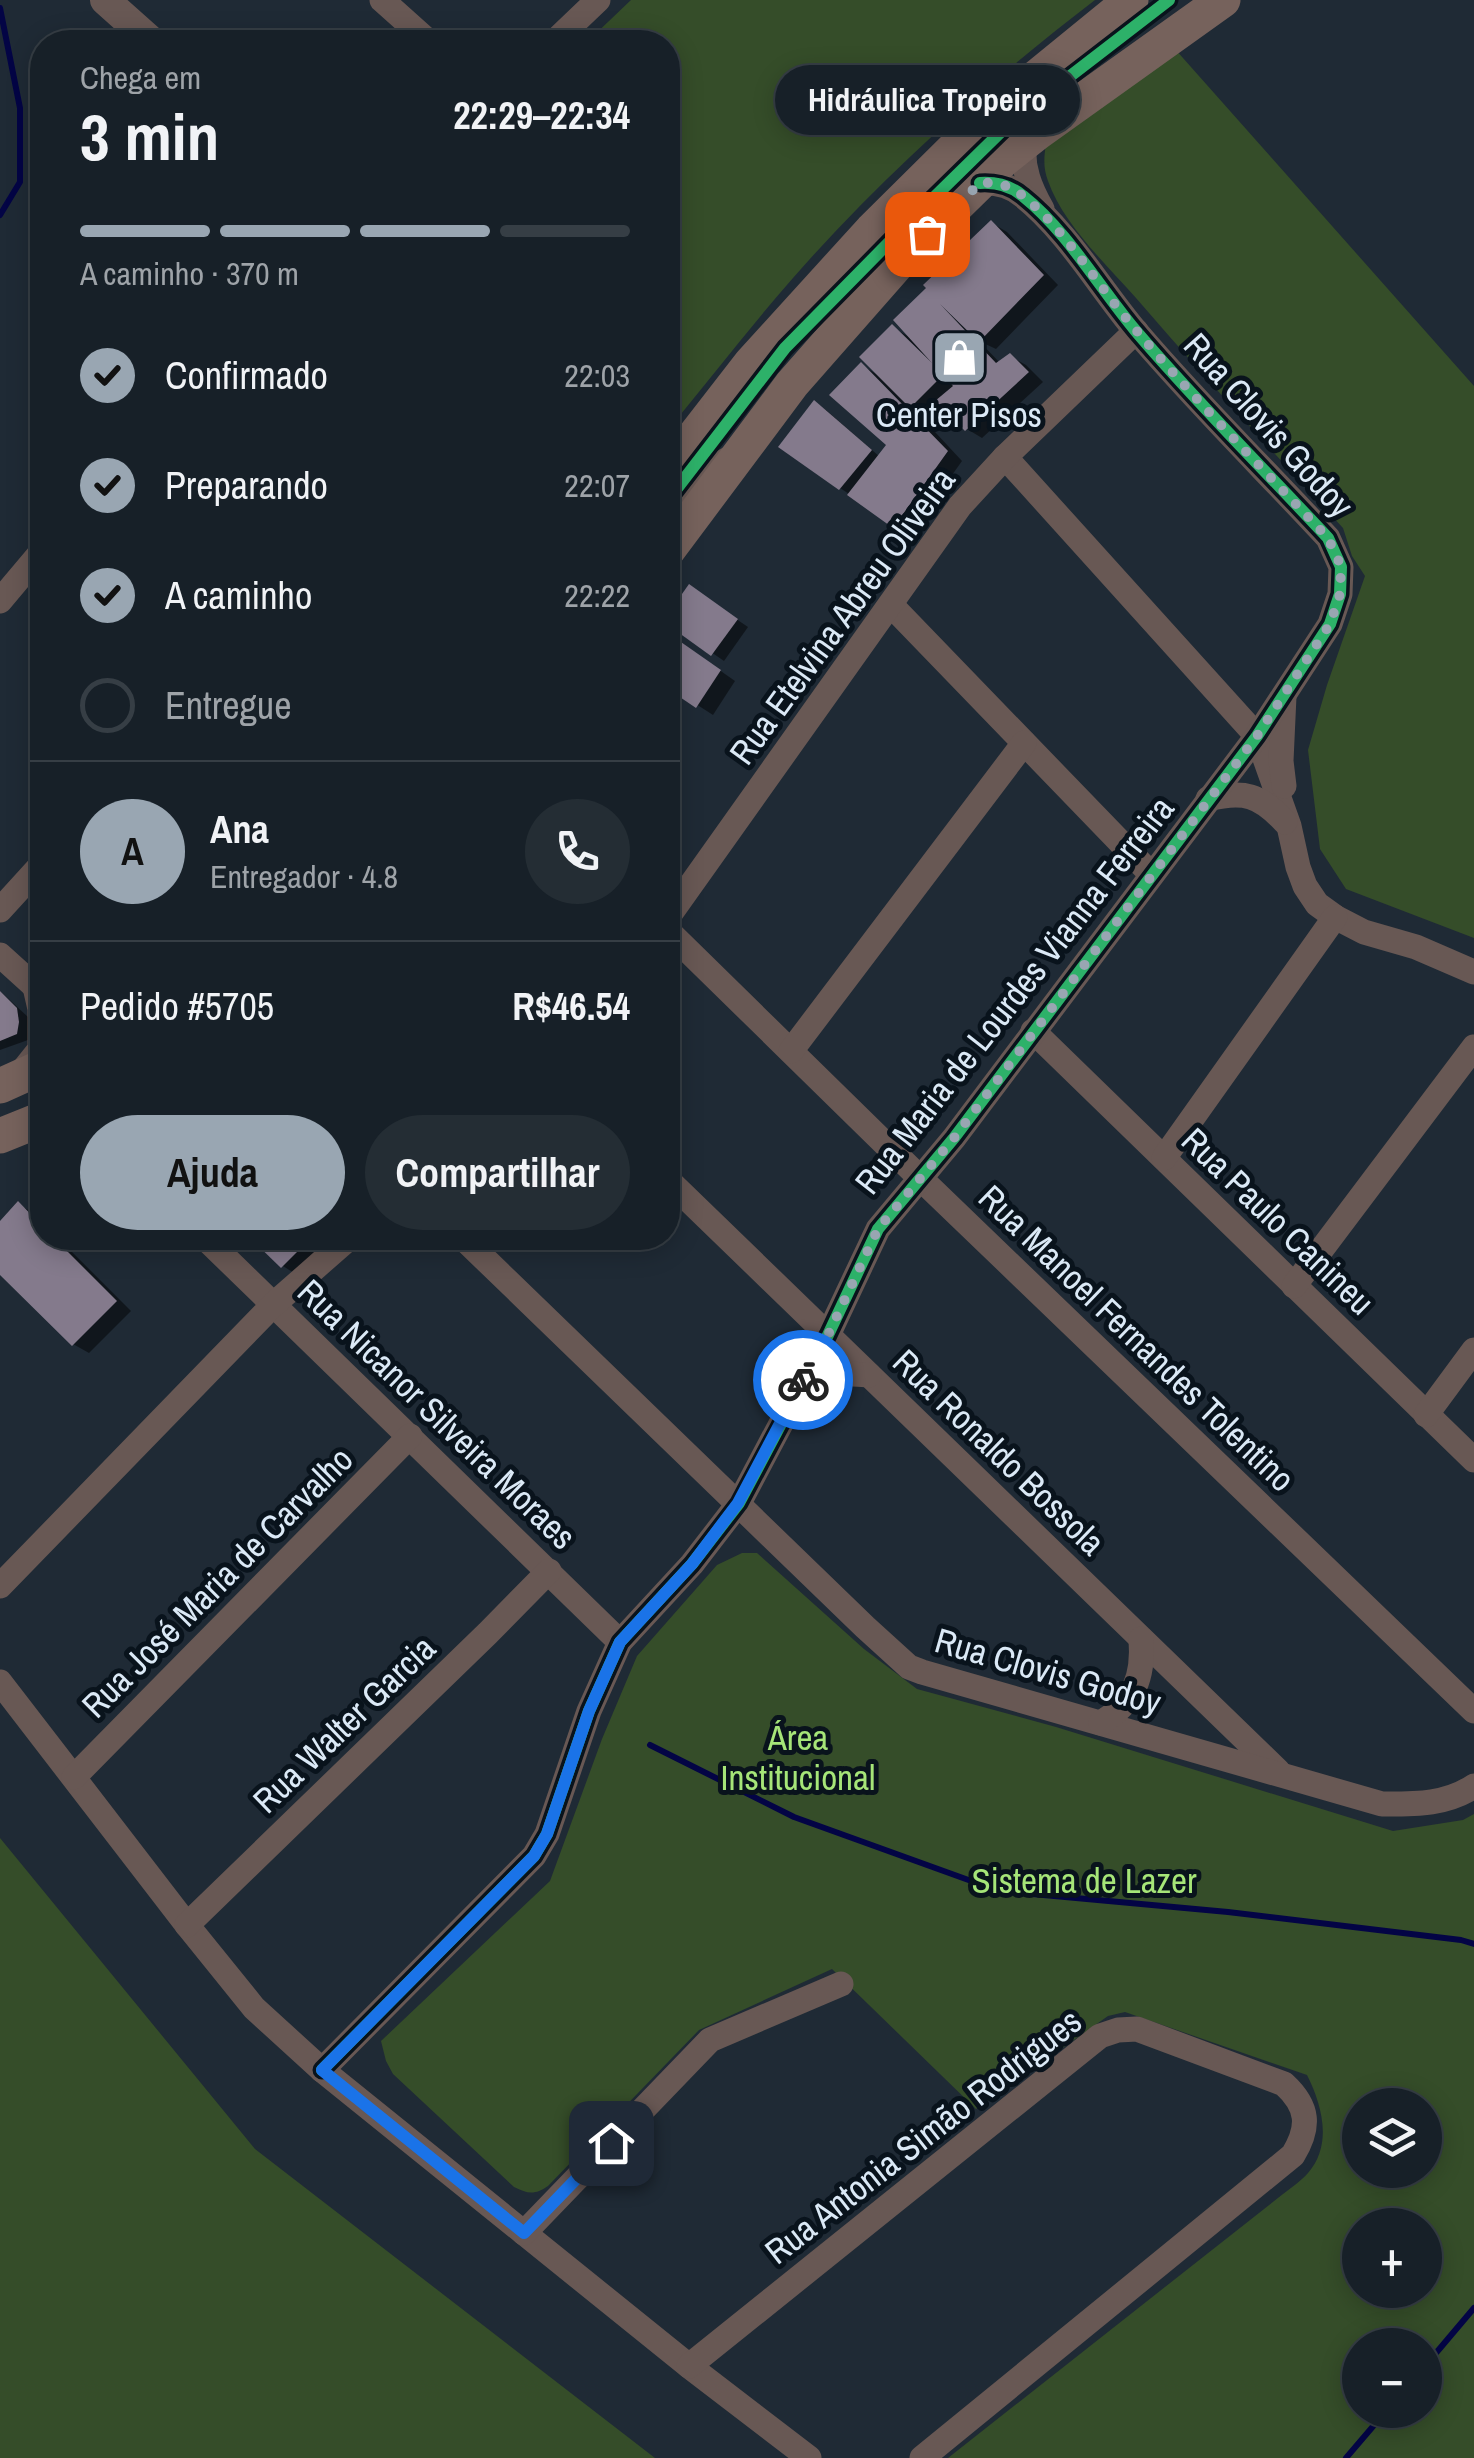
<!DOCTYPE html>
<html lang="pt">
<meta charset="utf-8">
<style>
body{margin:0;font-family:"Archivo Narrow",sans-serif;background:#242d34;color:#f1f3f6;height:100vh;display:flex;flex-direction:column;font-size:38px;white-space:nowrap}
*{box-sizing:border-box;margin:0}
p{font-size:32px;color:#9ea3a8}
.icon{flex:none;width:55px;height:55px;fill:none;stroke:currentColor;stroke-width:2;stroke-linecap:round;stroke-linejoin:round}
.map{position:relative;flex:1;overflow:hidden}
.sheet{position:absolute;left:30px;top:30px;width:650px;height:1220px;display:flex;flex-direction:column;background:#172028;border-radius:40px;box-shadow:0 5px 25px #0003,0 0 0 2px #363e45}
.sheet>*{flex:none}
.tools{position:absolute;left:1342px;top:2088px;display:grid;gap:20px}
.tools a{display:grid;place-items:center;width:100px;height:100px;border-radius:50%;background:#172028;box-shadow:0 5px 25px #0003,0 0 0 2px #363e45;font-size:50px}
.pin{position:absolute;display:grid;place-items:center;width:85px;height:85px;color:#fff;margin:-42px;border-radius:20px;box-shadow:0 5px 15px #0006}
.courier{position:absolute;display:grid;place-items:center;width:100px;height:100px;margin:-50px;border:8px solid #1a73e8;border-radius:50%;background:#fff;color:#222;box-shadow:0 2px 12px #0007}
.bubble{position:absolute;height:70px;border-radius:35px;background:#172028;box-shadow:0 5px 25px #0003,0 0 0 2px #363e45;font-size:32px;font-weight:800;line-height:70px;text-align:center}
.overview em{font-style:normal;font-weight:800}
.overview div{display:flex;flex-direction:column-reverse}
.overview{display:flex;align-items:center;justify-content:space-between;height:170px;padding:0 50px}
h1{font-size:65px;font-weight:800;line-height:75px}
.bar{display:grid;grid-template-columns:repeat(4,1fr);gap:15px 10px;align-content:center;height:120px;padding:0 50px}
.bar i{height:12px;border-radius:8px;background:#363e45}
.bar .active{background:#99a6b2}
.bar p{grid-column:span 4}
.line{display:flex;align-items:center;gap:25px;padding:0 50px;border-top:2px solid #363e45}
.line div{flex:1}
.round{display:grid;place-items:center;flex:none;width:105px;height:105px;border-radius:52px;background:#242d34}
ol{padding:0 50px;list-style:none}
li{display:flex;align-items:center;gap:30px;height:110px}
li p{margin-inline-start:auto}
li .icon{padding:10px;border-radius:50%;background:#99a6b2;color:#111;stroke-width:4}
li:last-child{color:#9ea3a8}
li i{width:55px;height:55px;border:5px solid #363e45;border-radius:50%}
.action{display:flex;gap:20px;margin-top:auto;padding:20px 50px}
.action a{flex:1;height:115px;border-radius:60px;background:#99a6b2;color:#111;font-size:40px;font-weight:800;line-height:115px;text-align:center}
.action a+a{background:#242d34;color:#f1f3f6}
.map>svg:first-child{display:block}
.green{fill:#354d29;fill-rule:evenodd}
.shadow{fill:#0007}
.lines{fill:none;stroke-linecap:round;stroke-linejoin:round}
.stream{stroke:#030445;stroke-width:6}
.building{fill:#847a8c}
.minor{stroke:#685854;stroke-width:25}
.tertiary{stroke:#685854;stroke-width:30}
.secondary{stroke:#76625c;stroke-width:35}
.cycleway-casing{stroke:#09131c;stroke-width:19}
.cycleway{stroke:#2db169;stroke-width:12}
.done{stroke:#99a6b2;stroke-width:10;stroke-dasharray:0 18}
.route{stroke:#1a73e8;stroke-width:12}
.labels{text-anchor:middle;dominant-baseline:central;stroke-width:10;stroke-linejoin:round;paint-order:stroke}
.poi-label{font-size:35px;fill:#dbe9f6;stroke:#09131c}
.street-label{font-size:35px;fill:#dbe9f6;stroke:#09131c}
.park-label{font-size:35px;fill:#a6e578;stroke:#09131c}
</style>
<div class="map">
<svg width="1474" height="2458" viewBox="0 0 1474 2458">
<rect width="100%" height="100%" fill="#1f2a35"/>
<g class="green">
<path d="M 631,0 L 1095,0 C 987,83 883,175 793,278 C 750,327 709,380 668,430 L 668,42 L 587,42 Z"/>
<path d="M 1175,49 L 1474,386 L 1474,938 L 1346,889 L 1320,849 L 1308,750 L 1327,685 L 1365,576 L 1352,556 L 1343,528 C 1273,452 1203,376 1136,298 C 1106,264 1063,224 1048,181 C 1043,168 1044,157 1046,143 Z"/>
<path d="M 742,1553 L 757,1553 L 864,1649 L 917,1689 L 1056,1727 L 1393,1831 L 1463,1820 L 1474,1814 L 1474,2458 L 948,2458 L 1283,2194 C 1291,2188 1301,2181 1308,2173 C 1333,2144 1322,2105 1307,2075 L 1125,2012 L 1108,2016 L 976,2109 L 832,1969 L 699,2030 L 548,2186 C 535,2195 528,2194 514,2187 L 393,2074 L 386,2061 L 381,2041 L 550,1881 L 602,1739 L 637,1656 L 717,1565 ZM 1360,2105 L 1425,2105 L 1425,2170 L 1360,2170 ZM 1360,2225 L 1425,2225 L 1425,2290 L 1360,2290 ZM 1360,2345 L 1425,2345 L 1425,2410 L 1360,2410 Z"/>
<path d="M 0,1838 L 255,2149 L 655,2458 L 0,2458 Z"/>
</g>
<g class="shadow">
<path d="M 992,223 L 1007,232 L 1058,285 L 996,349 L 979,341 L 1000,363 L 1010,356 L 1026,365 L 1043,382 L 982,438 L 967,429 L 936,399 L 923,412 L 909,404 L 962,461 L 910,534 L 840,488 L 815,403 L 826,410 L 880,457 L 889,445 L 861,365 L 878,375 L 892,327 L 911,338 Z"/>
<path d="M 689,587 L 748,627 L 724,661 L 668,622 L 668,618 Z"/>
<path d="M 668,634 L 735,681 L 713,715 L 668,686 Z"/>
<path d="M 0,991 L 28,1017 L 28,1040 L 0,1050 Z"/>
<path d="M 19,1205 L 34,1213 L 42,1222 L 42,1238 L 58,1238 L 131,1311 L 89,1353 L 73,1344 L 0,1271 L 0,1224 Z"/>
<path d="M 253,1238 L 328,1238 L 294,1273 L 283,1266 Z"/>
</g>
<g class="lines">
<g class="stream">
<path d="M 0,8 L 20,108 L 20,182 L 0,215"/>
<path d="M 650,1745 L 794,1817 L 999,1891 L 1228,1912 L 1461,1940 L 1474,1944"/>
<path d="M 1425,2366 L 1474,2308"/>
<path d="M 1346,2458 L 1387,2410"/>
</g>
</g>
<g class="building">
<path d="M 991,220 L 1044,275 L 979,342 L 940,304 L 996,363 L 1010,353 L 1029,372 L 965,431 L 935,401 L 953,386 L 943,375 L 910,408 L 859,357 L 892,324 L 932,363 L 893,320 L 926,288 L 923,285 Z"/>
<path d="M 861,362 L 948,451 L 893,528 L 847,495 L 886,445 L 829,395 Z"/>
<path d="M 814,400 L 872,450 L 839,490 L 778,447 Z"/>
<path d="M 689,584 L 738,619 L 711,656 L 668,625 L 668,614 Z"/>
<path d="M 668,633 L 721,670 L 696,708 L 668,689 Z"/>
<path d="M 0,991 L 17,1008 L 19,1022 L 17,1034 L 0,1041 Z"/>
<path d="M 18,1201 L 42,1226 L 42,1238 L 54,1238 L 117,1301 L 72,1346 L 0,1275 L 0,1221 Z"/>
<path d="M 250,1238 L 311,1238 L 281,1268 Z"/>
</g>
<g class="lines">
<g class="minor">
<path d="M 382,0 L 429,42"/>
<path d="M 554,42 L 598,0"/>
<path d="M 1024,144 C 1022,168 1030,188 1042,209"/>
<path d="M 1005,457 L 1257,736 L 1289,826 L 1298,867 L 1305,886 L 1317,904 L 1335,917 L 1364,932 L 1416,947 L 1474,972"/>
<path d="M 0,601 L 42,551"/>
<path d="M 891,605 L 1151,874"/>
<path d="M 1284,696 L 1281,761 L 1284,786"/>
<path d="M 1208,799 C 1244,790 1260,795 1285,822"/>
<path d="M 0,910 L 42,864"/>
<path d="M 668,917 L 960,506 L 1005,457 L 1136,331"/>
<path d="M 668,931 L 920,1178 L 1474,1711"/>
<path d="M 0,955 L 42,993"/>
<path d="M 1033,1031 L 1474,1460"/>
<path d="M 791,1051 L 1024,743"/>
<path d="M 20,1074 L 40,1049 L 40,1009 L 35,987"/>
<path d="M 1164,1158 L 1335,917"/>
<path d="M 668,1180 L 1278,1771"/>
<path d="M 205,1238 L 620,1642"/>
<path d="M 463,1238 L 865,1627 L 909,1667 L 922,1672 L 1382,1804 C 1414,1804 1446,1805 1474,1786"/>
<path d="M 1294,1286 L 1474,1047"/>
<path d="M 801,1388 C 826,1368 838,1374 869,1375"/>
<path d="M 1426,1415 L 1474,1350"/>
<path d="M 0,1586 L 274,1304 L 349,1238"/>
<path d="M 0,1682 L 187,1925 L 254,2008 L 322,2070 L 689,2366 L 809,2458"/>
<path d="M 1101,1723 C 1134,1702 1144,1677 1141,1639"/>
<path d="M 74,1777 L 410,1436"/>
<path d="M 187,1925 L 488,1633 L 549,1571"/>
<path d="M 322,2070 L 534,1856 L 547,1834 L 589,1711 L 620,1642 L 692,1564 L 739,1503 L 828,1335 L 878,1229 L 954,1138 L 1257,736 L 1330,624 L 1340,594 L 1341,567 L 1328,538 C 1264,469 1196,402 1135,330 C 1099,287 1067,231 1023,196 C 1010,185 996,182 980,183"/>
<path d="M 524,2233 L 710,2040 L 841,1984"/>
<path d="M 689,2366 L 1100,2036 L 1118,2030 L 1137,2029 L 1284,2084 C 1309,2107 1310,2127 1293,2155 L 922,2458"/>
</g>
<g class="tertiary">
<path d="M 105,0 L 152,42"/>
<path d="M 668,493 L 672,493 L 735,458"/>
</g>
<g class="secondary">
<path d="M 668,470 L 751,363 L 872,230 L 979,124 L 1131,0"/>
<path d="M 668,550 L 792,384 L 901,260 L 1003,160 L 1037,133 L 1223,0"/>
<path d="M 0,1086 L 42,1067"/>
<path d="M 0,1136 L 42,1119"/>
</g>
<defs>
<g id="cycleway">
<path d="M 668,500 L 785,348 L 912,219 L 1012,121 L 1169,0"/>
<path d="M 322,2070 L 534,1856 L 547,1834 L 589,1711 L 620,1642 L 692,1564 L 739,1503 L 828,1335 L 878,1229 L 954,1138 L 1257,736 L 1330,624 L 1340,594 L 1341,567 L 1328,538 C 1264,469 1196,402 1135,330 C 1099,287 1067,231 1023,196 C 1010,185 996,182 980,183"/>
</g>
</defs>
<use href="#cycleway" class="cycleway-casing"/>
<use href="#cycleway" class="cycleway"/>
</g>
<g class="lines">
<path class="done" d="M 803,1380 L 828,1335 L 878,1229 L 954,1138 L 1257,736 L 1330,624 L 1340,594 L 1341,566 L 1328,538 C 1264,470 1196,401 1136,330 C 1099,288 1067,231 1023,196 C 1010,185 996,182 980,183 L 927,234"/>
<path class="route" d="M 611,2143 L 524,2233 L 322,2070 L 534,1856 L 547,1834 L 589,1711 L 620,1642 L 692,1564 L 738,1503 L 803,1380"/>
</g>
<defs>
<symbol id="shop-square" viewBox="-11 -11 22 22"><rect x="-9" y="-9" width="18" height="18" rx="4" fill="#99a6b2" stroke="#09131c"/><path d="M-5-2.5h2.3a2.7 3.5 0 0 1 5.4 0H5L5.5 6h-11ZM-1.5-2.5h3a1.5 2.3 0 0 0-3 0Z" fill="#fff"/></symbol>
</defs>
<g fill-rule="evenodd">
<use href="#shop-square" x="928" y="326" width="63" height="63"/>
</g>
<g class="labels">
<g class="poi-label">
<text x="959" y="414">Center Pisos</text>
</g>
<g class="street-label">
<text transform="translate(1269 425) rotate(48)">Rua Clovis Godoy</text>
<text transform="translate(842 616) rotate(-54)">Rua Etelvina Abreu Oliveira</text>
<text transform="translate(1014 995) rotate(-52)">Rua Maria de Lourdes Vianna Ferreira</text>
<text transform="translate(1278 1221) rotate(44)">Rua Paulo Canineu</text>
<text transform="translate(1137 1338) rotate(44)">Rua Manoel Fernandes Tolentino</text>
<text transform="translate(437 1414) rotate(44)">Rua Nicanor Silveira Moraes</text>
<text transform="translate(999 1452) rotate(44)">Rua Ronaldo Bossola</text>
<text transform="translate(217 1582) rotate(-45)">Rua José Maria de Carvalho</text>
<text transform="translate(1048 1671) rotate(16)">Rua Clovis Godoy</text>
<text transform="translate(344 1724) rotate(-44)">Rua Walter Garcia</text>
<text transform="translate(923 2136) rotate(-38)">Rua Antonia Simão Rodrigues</text>
</g>
<g class="park-label">
<text x="798" y="1737">Área<tspan x="798" dy="40">Institucional</tspan></text>
<text x="1084" y="1880">Sistema de Lazer</text>
</g>
</g>
</svg>
<div class="tools">
<a><svg class="icon" aria-label="layers" viewBox="0 0 24 24"><path d="M12 4l9 5-9 5-9-5zM3 14l9 5 9-5"/></svg></a>
<a>+</a>
<a>−</a>
</div>
<div class="pin" style="left:927px;top:234px;background:#ea580c"><svg class="icon" aria-label="bag" viewBox="0 0 24 24"><path d="M5 8h14l-1 12H6zM9 8a3 3 0 0 1 6 0"/></svg></div>
<div class="pin" style="left:611px;top:2143px;background:#1f2937"><svg class="icon" aria-label="home" viewBox="0 0 24 24"><path d="M3 11l9-7 9 7M6 9v11h12V9"/></svg></div>
<div class="courier" style="left:803px;top:1380px"><svg class="icon" aria-label="bike" viewBox="0 0 24 24"><circle cx="6" cy="16" r="4"/><circle cx="18" cy="16" r="4"/><path d="M6 16l4-8h5l3 8M10 8l3 8H6M13 5h3"/></svg></div>
<div class="bubble" style="left:775px;top:65px;width:305px">Hidráulica Tropeiro</div>
<section class="sheet">
<div class="overview"><div><h1>3 min</h1><p>Chega em</p></div><em>22:29–22:34</em></div>
<div class="bar"><i class="active"></i><i class="active"></i><i class="active"></i><i></i><p>A caminho · 370 m</p></div>
<ol>
<li><svg class="icon" aria-label="check" viewBox="0 0 24 24"><path d="M5 12l5 5 9-10"/></svg>Confirmado<p>22:03</p></li>
<li><svg class="icon" aria-label="check" viewBox="0 0 24 24"><path d="M5 12l5 5 9-10"/></svg>Preparando<p>22:07</p></li>
<li><svg class="icon" aria-label="check" viewBox="0 0 24 24"><path d="M5 12l5 5 9-10"/></svg>A caminho<p>22:22</p></li>
<li><i></i>Entregue</li>
</ol>
<div class="line" style="height:180px"><b class="round" style="background:#99a6b2;color:#111">A</b><div><b>Ana</b><p>Entregador · 4.8</p></div><a class="round"><svg class="icon" aria-label="phone" viewBox="0 0 24 24"><path d="M5 4h4l2 5-3 2q2 4 5 5l2-3 5 2v4C11 20 4 13 5 4z"/></svg></a></div>
<div class="line" style="height:130px"><div>Pedido #5705</div><b>R$46.54</b></div>
<div class="action"><a>Ajuda</a><a>Compartilhar</a></div>
</section>
</div>
